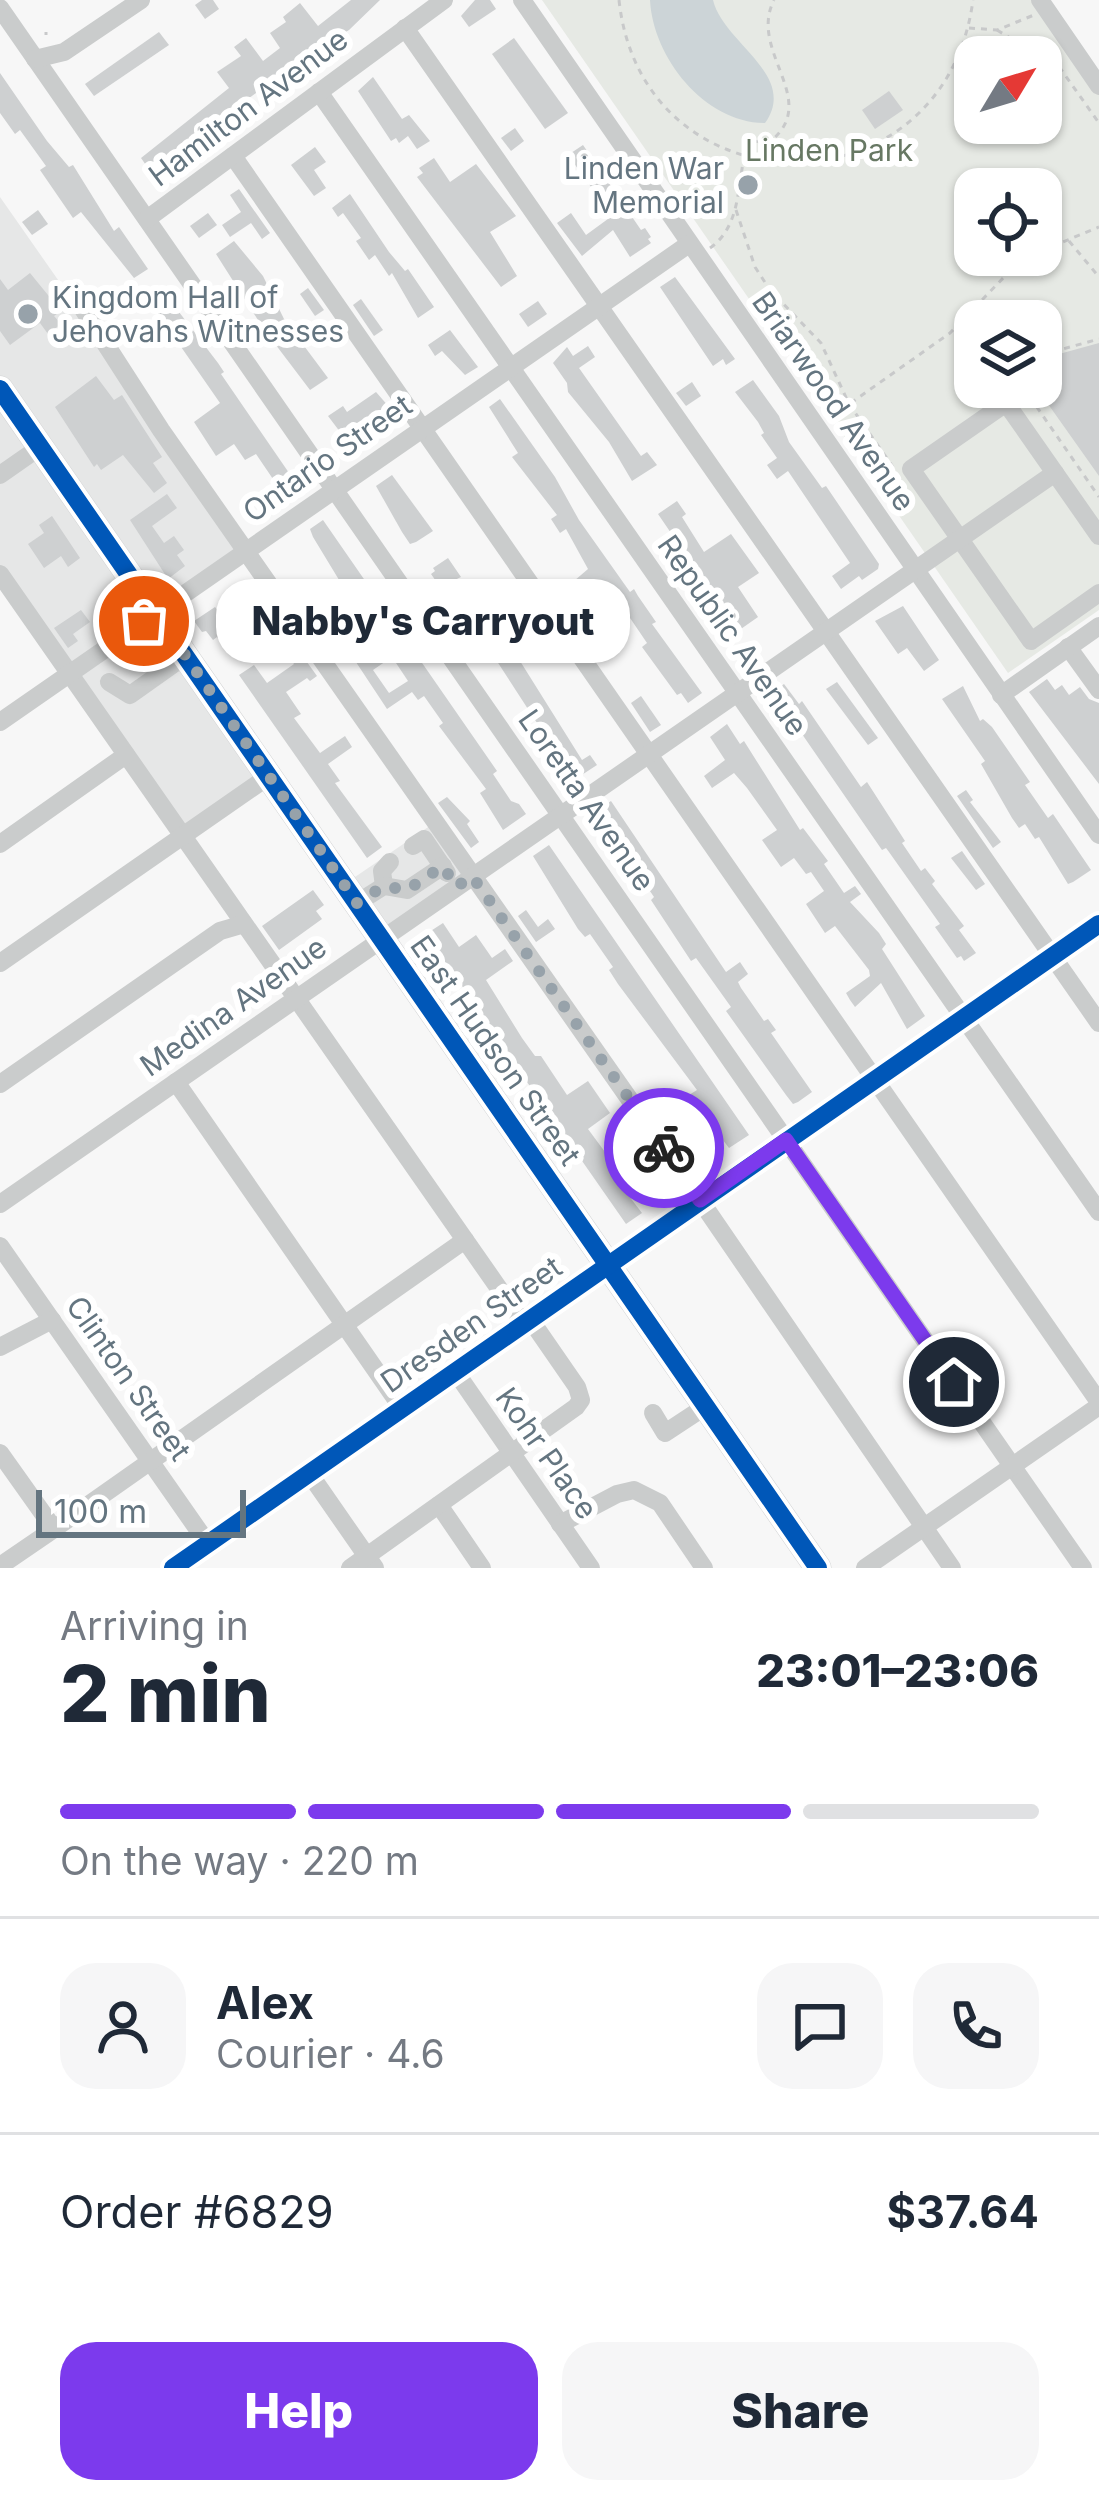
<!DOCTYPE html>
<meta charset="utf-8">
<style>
body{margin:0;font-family:Inter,sans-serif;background:#f6f6f7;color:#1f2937;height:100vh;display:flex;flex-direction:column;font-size:45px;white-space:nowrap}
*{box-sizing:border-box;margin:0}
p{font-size:39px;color:#747a83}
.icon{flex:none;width:66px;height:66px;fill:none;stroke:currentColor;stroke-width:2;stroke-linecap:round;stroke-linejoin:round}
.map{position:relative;height:1568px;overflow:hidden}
.sheet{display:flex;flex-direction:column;background:#fff;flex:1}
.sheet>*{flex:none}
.needle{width:78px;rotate:52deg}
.controls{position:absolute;left:954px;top:36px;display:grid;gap:24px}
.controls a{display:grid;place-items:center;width:108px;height:108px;border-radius:24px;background:#fff;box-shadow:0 3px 9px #0004;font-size:60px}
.scale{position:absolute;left:36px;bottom:30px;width:210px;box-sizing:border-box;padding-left:12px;border:6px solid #647580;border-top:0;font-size:33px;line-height:42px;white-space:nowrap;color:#647580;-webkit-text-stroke:9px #fff;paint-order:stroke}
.pin{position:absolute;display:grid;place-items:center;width:102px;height:102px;color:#fff;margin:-51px;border:6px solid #fff;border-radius:50%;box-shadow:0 3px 12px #0007}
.courier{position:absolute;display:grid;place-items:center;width:120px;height:120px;margin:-60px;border:9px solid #7c3aed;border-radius:50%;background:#fff;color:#222;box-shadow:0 3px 15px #0007}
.bubble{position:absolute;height:84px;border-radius:36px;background:#fff;box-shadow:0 3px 9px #0004;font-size:39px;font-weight:800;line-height:84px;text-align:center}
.overview em{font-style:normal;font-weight:800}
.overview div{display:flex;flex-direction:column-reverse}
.overview{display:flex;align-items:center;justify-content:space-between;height:204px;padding:0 60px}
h1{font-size:78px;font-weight:800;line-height:90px}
.bar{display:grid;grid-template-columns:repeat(4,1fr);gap:18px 12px;align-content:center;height:144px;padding:0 60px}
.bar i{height:15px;border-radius:9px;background:#e0e1e3}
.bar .active{background:#7c3aed}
.bar p{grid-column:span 4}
.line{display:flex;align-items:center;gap:30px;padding:0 60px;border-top:3px solid #e0e1e3}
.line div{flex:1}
.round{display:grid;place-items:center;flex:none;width:126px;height:126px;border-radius:36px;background:#f6f6f7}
.action{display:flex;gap:24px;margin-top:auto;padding:24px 60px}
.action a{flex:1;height:138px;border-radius:36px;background:#7c3aed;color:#fff;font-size:48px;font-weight:800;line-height:138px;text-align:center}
.action a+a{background:#f6f6f7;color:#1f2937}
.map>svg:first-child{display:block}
.built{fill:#e6e7e7}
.green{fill:#e6e9e4;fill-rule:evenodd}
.water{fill:#ccd4d7}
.building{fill:#ced0d1;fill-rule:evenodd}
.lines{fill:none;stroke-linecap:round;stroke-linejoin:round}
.major-casing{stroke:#d3d4d5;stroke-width:27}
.path{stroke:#c8c9ca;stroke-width:3;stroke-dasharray:6 6;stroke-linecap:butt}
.minor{stroke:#cacccc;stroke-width:18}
.major{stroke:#dfe0e0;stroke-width:21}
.cycleway-casing{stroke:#fff;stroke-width:26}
.cycleway{stroke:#0057b8;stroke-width:18}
.done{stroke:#97a2aa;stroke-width:12;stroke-dasharray:0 21.6}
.route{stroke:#7c3aed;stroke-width:15}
.poi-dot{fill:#97a2aa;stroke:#fff;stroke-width:4.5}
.labels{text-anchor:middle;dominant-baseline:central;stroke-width:12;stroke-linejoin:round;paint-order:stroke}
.street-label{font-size:30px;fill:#647580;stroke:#fff}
.park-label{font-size:30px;fill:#677863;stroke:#fff}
.poi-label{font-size:30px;fill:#647580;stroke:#fff;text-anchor:end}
</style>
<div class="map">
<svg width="1099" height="1568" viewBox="0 0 1099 1568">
<rect width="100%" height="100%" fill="#f7f7f7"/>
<g class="built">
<path d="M 0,197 L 247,550 L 154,612 L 269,775 L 182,835 L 0,571 Z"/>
<path d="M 437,821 L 474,874 L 385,940 L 336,890 Z"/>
</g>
<path class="green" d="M 542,0 L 1034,0 L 1099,94 L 1099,610 L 1008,673 ZM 975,57 L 1041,57 L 1041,123 L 975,123 ZM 975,189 L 1041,189 L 1041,255 L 975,255 ZM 975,321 L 1041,321 L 1041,387 L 975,387 Z"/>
<path class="water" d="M 650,0 L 713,0 C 723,43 799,75 765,123 C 705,123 653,58 650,0 Z"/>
<g class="building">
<path d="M 202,0 L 213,0 L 219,9 L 205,19 L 195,5 Z"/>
<path d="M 351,0 L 380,0 L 349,30 L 316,50 L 319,54 L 298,69 L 288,76 L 286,73 L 279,76 L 192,140 L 166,161 L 170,166 L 161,173 L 157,167 L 150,171 L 141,158 L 229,88 L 217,72 L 241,56 L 234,47 L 246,38 L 263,61 L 280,48 L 270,33 L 286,22 L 283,17 L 300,3 L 318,26 Z"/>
<path d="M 475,0 L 490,0 L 496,9 L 469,27 L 461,16 Z"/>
<path d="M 159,32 L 169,45 L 94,96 L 85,84 Z"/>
<path d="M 514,38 L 568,113 L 545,129 L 492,54 Z"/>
<path d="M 0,73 L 47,141 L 69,167 L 73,165 L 114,231 L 119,227 L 148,269 L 134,278 L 81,212 L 73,218 L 40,170 L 46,166 L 20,130 L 15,134 L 0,113 Z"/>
<path d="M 373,77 L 402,119 L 409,115 L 430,141 L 417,149 L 408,136 L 399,143 L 396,138 L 391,141 L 358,91 Z"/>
<path d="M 889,91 L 903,110 L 875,129 L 862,110 Z"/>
<path d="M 515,128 L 524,141 L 511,151 L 501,138 Z"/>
<path d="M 583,145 L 641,230 L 645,228 L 651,237 L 648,239 L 651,243 L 630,257 L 613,230 L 582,256 L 557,223 L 571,213 L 586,235 L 612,216 L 568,155 Z"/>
<path d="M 315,147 L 326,162 L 314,170 L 326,188 L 314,196 L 291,165 Z"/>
<path d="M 434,158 L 450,182 L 476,164 L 516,216 L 490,232 L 517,276 L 501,287 L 417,177 L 423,173 L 419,168 Z"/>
<path d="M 239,189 L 270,233 L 262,239 L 251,223 L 230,237 L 222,225 L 241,212 L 230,195 Z"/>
<path d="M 350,194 L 389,252 L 405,271 L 408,269 L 434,307 L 418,318 L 392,273 L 389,276 L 375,255 L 369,260 L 356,241 L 361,238 L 343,213 L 338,217 L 332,208 Z"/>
<path d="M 38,210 L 48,224 L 32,235 L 22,222 Z"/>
<path d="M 208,213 L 217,225 L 199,238 L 190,226 Z"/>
<path d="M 234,241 L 263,276 L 284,319 L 328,378 L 310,390 L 263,328 L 216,254 Z"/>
<path d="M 30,273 L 61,311 L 54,316 L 61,324 L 48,334 L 40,323 L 10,345 L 0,331 L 0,279 L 8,290 Z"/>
<path d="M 675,277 L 735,359 L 726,365 L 723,359 L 713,366 L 660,287 Z"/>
<path d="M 308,288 L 324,310 L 315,316 L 300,294 Z"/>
<path d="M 166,295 L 218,363 L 224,372 L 221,374 L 298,486 L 281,498 L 275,501 L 268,490 L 275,482 L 256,454 L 245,460 L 234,444 L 216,456 L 194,422 L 220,403 L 154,308 Z"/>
<path d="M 361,299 L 383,330 L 374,336 L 353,305 Z"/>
<path d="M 538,301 L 547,314 L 528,327 L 519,314 Z"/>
<path d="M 450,330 L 478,367 L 465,375 L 442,351 L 435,356 L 428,345 Z"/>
<path d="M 1099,343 L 1099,476 L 1036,387 L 1041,387 L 1041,359 Z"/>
<path d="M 588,346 L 595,357 L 579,368 L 641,456 L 647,452 L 657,465 L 632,481 L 609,442 L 568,392 L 567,383 L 553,363 L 567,347 L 573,356 Z"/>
<path d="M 96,376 L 114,400 L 122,395 L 162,457 L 153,463 L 167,483 L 154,493 L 123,455 L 101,470 L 97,464 L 94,467 L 55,407 Z"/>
<path d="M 753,380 L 779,416 L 789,442 L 822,488 L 826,486 L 879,564 L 878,569 L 862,580 L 859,576 L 841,589 L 832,576 L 850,563 L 788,471 L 777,479 L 767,465 L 777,458 L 761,435 L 764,433 L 758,422 L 735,392 Z"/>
<path d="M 692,382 L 701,396 L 686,406 L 676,393 Z"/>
<path d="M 376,392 L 397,416 L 353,449 L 328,416 L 343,406 L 347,412 Z"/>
<path d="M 500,399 L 555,477 L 579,520 L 630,592 L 634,589 L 638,596 L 656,622 L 652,624 L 702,693 L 688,703 L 681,693 L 677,695 L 642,647 L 647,643 L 628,615 L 624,618 L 612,600 L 587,617 L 567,587 L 588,569 L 566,529 L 560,533 L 551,519 L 557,515 L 512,457 L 518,453 L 489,407 Z"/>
<path d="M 392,475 L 433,531 L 416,542 L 410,544 L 402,532 L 376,486 Z"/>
<path d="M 167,494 L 177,508 L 152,526 L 164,543 L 174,536 L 184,550 L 177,555 L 185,566 L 168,579 L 130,520 Z"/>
<path d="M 677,501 L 686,514 L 682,517 L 704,552 L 731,534 L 759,573 L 738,587 L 758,617 L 738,631 L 658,514 Z"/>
<path d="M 52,516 L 80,558 L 68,567 L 61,556 L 44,568 L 28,544 L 44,533 L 39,525 Z"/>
<path d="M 323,520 L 497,771 L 493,774 L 511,801 L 519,804 L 526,814 L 503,830 L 480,793 L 486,789 L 439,726 L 443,723 L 424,696 L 418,700 L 412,692 L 387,709 L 346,647 L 370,631 L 313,537 L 310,529 ZM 392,657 L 408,681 L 389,693 L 373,670 Z"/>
<path d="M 448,558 L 461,577 L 440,587 L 431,574 L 435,571 L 433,568 Z"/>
<path d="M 501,585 L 513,602 L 487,620 L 508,649 L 528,635 L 512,612 L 524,603 L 552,639 L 520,661 L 582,760 L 590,755 L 597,765 L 574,780 L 489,649 L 484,651 L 476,640 L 479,637 L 465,616 L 494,597 L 491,593 Z"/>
<path d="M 903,606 L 939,660 L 924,671 L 907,648 L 898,654 L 875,621 Z"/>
<path d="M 215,607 L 239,634 L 223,645 L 217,637 L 213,640 L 206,631 L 202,632 L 194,621 Z"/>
<path d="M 81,610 L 90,622 L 73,634 L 78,641 L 68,648 L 54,628 Z"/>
<path d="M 294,644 L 317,676 L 310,681 L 307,678 L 286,692 L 301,714 L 294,718 L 320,753 L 345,736 L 352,747 L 328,764 L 340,781 L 335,783 L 382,847 L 367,858 L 239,675 L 254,665 L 267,683 L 294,664 L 285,651 Z"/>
<path d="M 1047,679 L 1055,690 L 1062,685 L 1069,695 L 1080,687 L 1089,699 L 1099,703 L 1099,784 L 1029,692 Z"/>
<path d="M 837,682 L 878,738 L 868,745 L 826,689 Z"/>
<path d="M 784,684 L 799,704 L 802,701 L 861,787 L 867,782 L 905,841 L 902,843 L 921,871 L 925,868 L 935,881 L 932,884 L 964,926 L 959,930 L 976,953 L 964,961 L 961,956 L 957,958 L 935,927 L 940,924 L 889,852 L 886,848 L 882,850 L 773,692 Z"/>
<path d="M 963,686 L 980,721 L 983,719 L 992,727 L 1030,782 L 1025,785 L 1048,818 L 1053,814 L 1091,870 L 1073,882 L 1068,884 L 1039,837 L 1035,839 L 1025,824 L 1019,828 L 1012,818 L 981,764 L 985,761 L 942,699 Z"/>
<path d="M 641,696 L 661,725 L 650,732 L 631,703 Z"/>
<path d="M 727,724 L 740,744 L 744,741 L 800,830 L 803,828 L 828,861 L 824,864 L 844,893 L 855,886 L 861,894 L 850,902 L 879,933 L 886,944 L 882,949 L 925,1016 L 907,1029 L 881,983 L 855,1007 L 850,1000 L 846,993 L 870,976 L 869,970 L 835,926 L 825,933 L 806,904 L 824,891 L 811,872 L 806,874 L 794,858 L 781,867 L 762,840 L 777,830 L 747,788 L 734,773 L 712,788 L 704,776 L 725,760 L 710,737 Z"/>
<path d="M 966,790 L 973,800 L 970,802 L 1001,842 L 993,848 L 957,796 Z"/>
<path d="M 447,797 L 470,821 L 467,824 L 479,842 L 471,848 L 438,803 Z"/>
<path d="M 611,801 L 726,972 L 740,962 L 748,974 L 738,982 L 741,988 L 764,1021 L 768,1019 L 776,1030 L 771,1033 L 812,1092 L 798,1102 L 793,1104 L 786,1095 L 726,1011 L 731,1007 L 696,958 L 691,961 L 651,900 L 654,897 L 633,866 L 629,869 L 622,858 L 626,856 L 599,817 L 598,810 Z"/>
<path d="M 549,845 L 749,1135 L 729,1148 L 689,1095 L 697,1090 L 618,984 L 609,970 L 613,967 L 590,934 L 585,937 L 578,929 L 533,856 Z"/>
<path d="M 962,851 L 985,884 L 976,890 L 951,858 Z"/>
<path d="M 313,890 L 324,905 L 316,911 L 322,919 L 279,950 L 262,926 Z"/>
<path d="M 526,910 L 538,927 L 548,919 L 555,929 L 536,942 L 518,916 Z"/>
<path d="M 443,923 L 459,947 L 476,935 L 492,958 L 505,949 L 513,961 L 486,980 L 522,1038 L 535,1056 L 541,1056 L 567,1095 L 588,1081 L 610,1113 L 588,1129 L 605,1152 L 615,1154 L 624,1167 L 612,1174 L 642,1213 L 626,1224 L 497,1039 L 480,1009 L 423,936 Z"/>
<path d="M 643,1142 L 658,1163 L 647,1171 L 632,1149 Z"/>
</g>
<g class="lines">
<defs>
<path id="major" d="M 0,389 L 818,1568"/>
</defs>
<use href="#major" class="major-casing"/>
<g class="path">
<path d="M 619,0 C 642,215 944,218 973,0"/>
<path d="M 969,28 L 997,30 L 1034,15"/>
<path d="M 997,30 L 1060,68 L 1099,123"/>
<path d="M 46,35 L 46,32"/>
<path d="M 736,210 L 755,267 L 770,290 L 821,343 L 849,404 L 893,467 L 898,467"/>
<path d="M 1069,241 L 1099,277"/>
<path d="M 710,248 C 744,224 736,178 748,142 L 772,140 C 820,99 748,51 774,0"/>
<path d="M 1041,251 L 1099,227"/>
<path d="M 1041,355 L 1099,339"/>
<path d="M 1023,387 L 1099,497"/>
<path d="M 831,417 L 950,333 L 1008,273 L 1036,255"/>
</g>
<g class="minor">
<path d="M 522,0 L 1099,835"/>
<path d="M 1040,0 L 1099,86"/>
<path d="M 0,8 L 1083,1568"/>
<path d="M 405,28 L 1099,1023"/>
<path d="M 35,59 L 64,52 L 141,0"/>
<path d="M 319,92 L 1099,1212"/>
<path d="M 233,156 L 1099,1402"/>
<path d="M 147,219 L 444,0"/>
<path d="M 83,309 L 161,430 L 700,1200 L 952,1568"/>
<path d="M 0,475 L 40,447"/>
<path d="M 1099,536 L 1006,403 L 911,469 L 1031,641 L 1099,593"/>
<path d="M 0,574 L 523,1323"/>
<path d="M 1068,647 L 1099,690"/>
<path d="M 109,682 L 130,695 L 185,656"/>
<path d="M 1001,695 L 1099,626"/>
<path d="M 0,722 L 689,244"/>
<path d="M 0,844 L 126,755"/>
<path d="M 413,846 L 424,839 L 447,873"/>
<path d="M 384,886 L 382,871 L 390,862"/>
<path d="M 357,903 L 384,886 L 407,890 L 443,866"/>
<path d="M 0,963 L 269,776"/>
<path d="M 176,1082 L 402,1408"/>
<path d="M 0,1084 L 220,931 L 244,924"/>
<path d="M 0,1204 L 1055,473"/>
<path d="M 0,1246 L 208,1544"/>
<path d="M 0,1347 L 52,1320"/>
<path d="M 455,1371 L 591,1568"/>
<path d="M 653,1413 L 665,1433 L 706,1406"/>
<path d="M 0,1453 L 54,1529 L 0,1566"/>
<path d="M 309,1473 L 375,1568"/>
<path d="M 439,1505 L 482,1568"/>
<path d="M 560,1524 L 617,1494 L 634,1490 L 660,1503 L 704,1568"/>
<path d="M 54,1529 L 465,1240"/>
<path d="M 173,1568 L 1099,924"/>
<path d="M 350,1568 L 576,1407 L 581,1400 L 577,1387 L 530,1319"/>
<path d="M 865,1568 L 1099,1406"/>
</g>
<use href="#major" class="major"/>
<defs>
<g id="cycleway">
<path d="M 0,389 L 818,1568"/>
<path d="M 173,1568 L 1099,924"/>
</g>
</defs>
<use href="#cycleway" class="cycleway-casing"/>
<use href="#cycleway" class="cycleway"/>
</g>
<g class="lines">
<path class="done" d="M 144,621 L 156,613 L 357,903 L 384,886 L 407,890 L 443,866 L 456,887 L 472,876 L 664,1148"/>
<path class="route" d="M 664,1148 L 700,1200 L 786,1140 L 954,1382"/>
</g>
<g class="poi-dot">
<circle cx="748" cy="185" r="12"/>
<circle cx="28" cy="314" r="12"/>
</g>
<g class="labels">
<g class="street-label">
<text transform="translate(248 107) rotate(-37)">Hamilton Avenue</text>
<text transform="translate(834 401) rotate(55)">Briarwood Avenue</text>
<text transform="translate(327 458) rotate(-35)">Ontario Street</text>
<text transform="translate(733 635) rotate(55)">Republic Avenue</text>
<text transform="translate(587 800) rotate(55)">Loretta Avenue</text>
<text transform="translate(233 1006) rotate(-35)">Medina Avenue</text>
<text transform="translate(496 1050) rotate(55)">East Hudson Street</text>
<text transform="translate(471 1324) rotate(-35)">Dresden Street</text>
<text transform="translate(129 1378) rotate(55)">Clinton Street</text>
<text transform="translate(547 1453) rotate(55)">Kohr Place</text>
</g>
<g class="park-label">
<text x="829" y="150">Linden Park</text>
</g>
<g class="poi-label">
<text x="724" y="168">Linden War<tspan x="724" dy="34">Memorial</tspan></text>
<text x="52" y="297" text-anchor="start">Kingdom Hall of<tspan x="52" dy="34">Jehovahs Witnesses</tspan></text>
</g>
</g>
</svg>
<div class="controls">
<a><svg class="needle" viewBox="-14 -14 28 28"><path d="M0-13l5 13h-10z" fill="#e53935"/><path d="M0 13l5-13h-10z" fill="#747a83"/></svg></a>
<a><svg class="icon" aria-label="locate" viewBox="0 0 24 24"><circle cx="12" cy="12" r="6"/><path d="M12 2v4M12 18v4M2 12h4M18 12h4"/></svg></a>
<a><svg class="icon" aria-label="layers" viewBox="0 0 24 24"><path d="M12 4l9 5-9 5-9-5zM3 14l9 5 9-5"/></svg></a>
</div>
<div class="scale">100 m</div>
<div class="pin" style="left:144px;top:621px;background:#ea580c"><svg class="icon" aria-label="bag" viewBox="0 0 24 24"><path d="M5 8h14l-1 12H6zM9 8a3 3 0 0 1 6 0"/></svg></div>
<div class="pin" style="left:954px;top:1382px;background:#1f2937"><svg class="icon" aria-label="home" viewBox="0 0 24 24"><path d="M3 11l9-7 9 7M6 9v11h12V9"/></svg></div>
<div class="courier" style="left:664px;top:1148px"><svg class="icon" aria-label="bike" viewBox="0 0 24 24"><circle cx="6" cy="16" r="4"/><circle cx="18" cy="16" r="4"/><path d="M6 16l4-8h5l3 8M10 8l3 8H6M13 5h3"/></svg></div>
<div class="bubble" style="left:216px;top:579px;width:414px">Nabby's Carryout</div>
</div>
<section class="sheet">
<div class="overview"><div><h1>2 min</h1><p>Arriving in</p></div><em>23:01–23:06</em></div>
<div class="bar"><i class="active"></i><i class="active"></i><i class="active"></i><i></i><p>On the way · 220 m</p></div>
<div class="line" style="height:216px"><a class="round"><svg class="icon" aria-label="person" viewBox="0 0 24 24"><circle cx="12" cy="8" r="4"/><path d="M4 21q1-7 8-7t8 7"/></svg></a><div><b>Alex</b><p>Courier · 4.6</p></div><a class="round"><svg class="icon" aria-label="chat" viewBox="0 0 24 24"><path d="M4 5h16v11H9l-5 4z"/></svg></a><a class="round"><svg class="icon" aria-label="phone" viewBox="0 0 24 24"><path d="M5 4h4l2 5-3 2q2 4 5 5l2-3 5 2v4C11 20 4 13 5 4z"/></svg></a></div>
<div class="line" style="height:156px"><div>Order #6829</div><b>$37.64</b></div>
<div class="action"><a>Help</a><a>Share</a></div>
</section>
